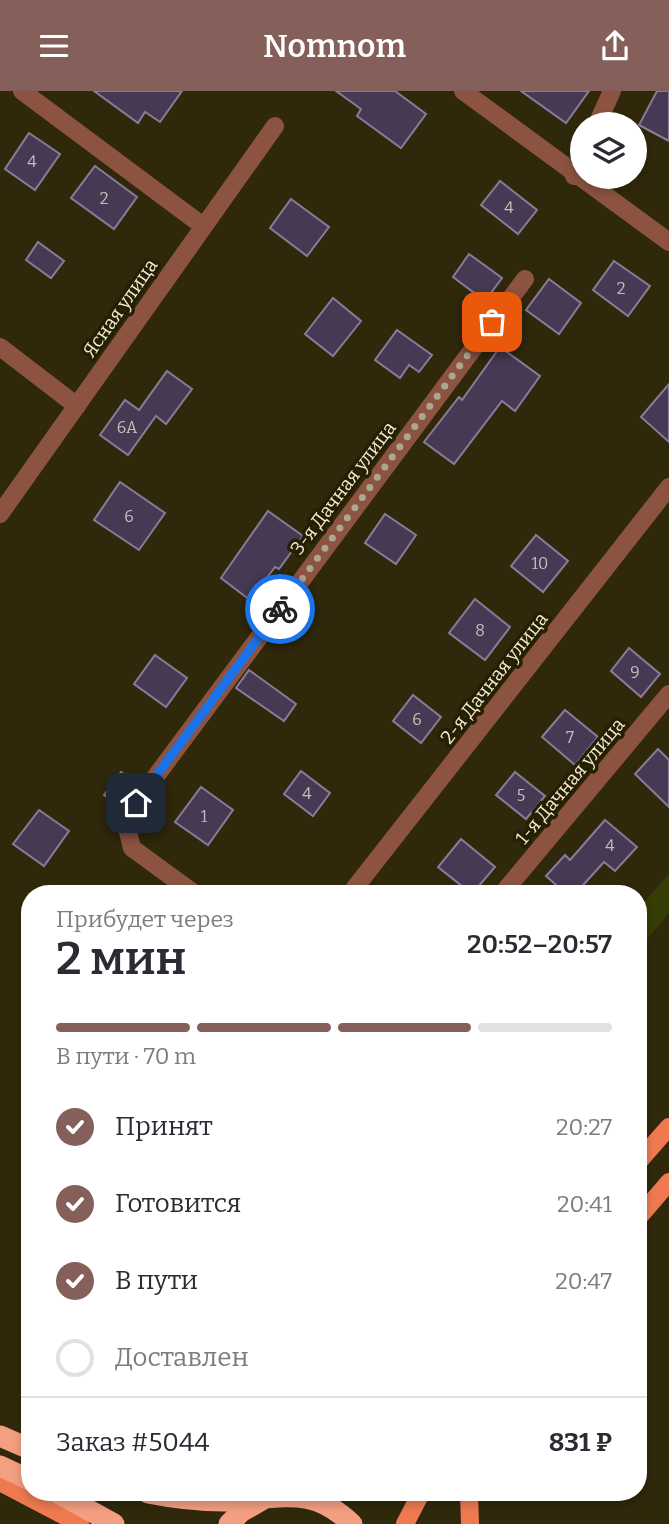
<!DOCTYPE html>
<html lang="ru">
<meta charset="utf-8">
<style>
body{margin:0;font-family:Bitter,serif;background:#f7f7f7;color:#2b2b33;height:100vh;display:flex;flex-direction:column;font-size:26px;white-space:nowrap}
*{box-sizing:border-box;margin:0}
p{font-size:23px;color:#7c7c81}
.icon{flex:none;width:38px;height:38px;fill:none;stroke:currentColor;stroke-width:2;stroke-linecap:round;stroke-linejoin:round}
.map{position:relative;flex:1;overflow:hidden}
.sheet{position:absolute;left:21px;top:794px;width:626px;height:616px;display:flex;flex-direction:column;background:#fff;border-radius:28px;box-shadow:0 4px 10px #0003}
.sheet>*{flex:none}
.controls{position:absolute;left:570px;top:21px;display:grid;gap:14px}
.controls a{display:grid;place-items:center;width:77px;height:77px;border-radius:50%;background:#fff;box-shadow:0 4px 10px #0003;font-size:35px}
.pin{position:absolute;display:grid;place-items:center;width:60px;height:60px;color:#fff;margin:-30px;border-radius:14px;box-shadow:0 4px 10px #0006}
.courier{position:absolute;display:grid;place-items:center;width:70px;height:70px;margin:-35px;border:5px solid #1a73e8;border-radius:50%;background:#fff;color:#222;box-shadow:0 2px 9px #0007}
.summary em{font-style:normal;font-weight:600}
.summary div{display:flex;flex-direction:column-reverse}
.summary{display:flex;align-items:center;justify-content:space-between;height:119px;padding:0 35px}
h1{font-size:46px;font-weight:600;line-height:52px}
.bar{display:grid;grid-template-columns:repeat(4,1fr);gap:10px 7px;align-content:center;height:84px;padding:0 35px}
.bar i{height:9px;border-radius:5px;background:#e1e1e2}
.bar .on{background:#855f59}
.bar p{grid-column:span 4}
.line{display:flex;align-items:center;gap:18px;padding:0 35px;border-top:2px solid #e1e1e2}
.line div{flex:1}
ol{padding:0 35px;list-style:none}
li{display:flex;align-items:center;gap:21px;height:77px}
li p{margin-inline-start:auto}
li .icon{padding:7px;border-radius:50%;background:#855f59;color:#fff;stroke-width:4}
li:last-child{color:#7c7c81}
li i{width:38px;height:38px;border:4px solid #e1e1e2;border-radius:50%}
header{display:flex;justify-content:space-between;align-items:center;height:91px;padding:0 35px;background:#855f59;color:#fff;font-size:32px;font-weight:600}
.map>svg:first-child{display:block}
.green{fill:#353c05}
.building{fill:#463953;stroke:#8a7b98;stroke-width:2}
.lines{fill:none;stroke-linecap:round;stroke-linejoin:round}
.minor{stroke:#8c5440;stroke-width:18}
.major{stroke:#ef7a51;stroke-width:18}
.highway{stroke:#f49f82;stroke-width:21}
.done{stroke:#ada792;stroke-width:7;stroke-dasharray:0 12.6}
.route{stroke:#1a73e8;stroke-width:9}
.labels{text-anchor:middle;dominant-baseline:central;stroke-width:7;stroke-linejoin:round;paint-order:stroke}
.number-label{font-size:16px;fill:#c6bfb9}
.street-label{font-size:19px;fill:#f1ecdb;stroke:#261f02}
</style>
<header><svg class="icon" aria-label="menu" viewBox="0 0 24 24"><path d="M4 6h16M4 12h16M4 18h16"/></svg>Nomnom<svg class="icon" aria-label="share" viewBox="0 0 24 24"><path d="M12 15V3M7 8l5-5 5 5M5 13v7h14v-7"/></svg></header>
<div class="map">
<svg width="669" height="1433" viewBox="0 0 669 1433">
<rect width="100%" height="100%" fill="#30280b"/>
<path class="green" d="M 669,783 L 669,822 L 639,858 L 639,817 Z"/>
<g class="building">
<path d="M 94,0 L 182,0 L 160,31 L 145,21 L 138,32 Z"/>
<path d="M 336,0 L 395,0 L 426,23 L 401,57 L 357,25 L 361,18 Z"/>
<path d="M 521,0 L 589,0 L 566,32 Z"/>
<path d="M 657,0 L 669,0 L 669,50 L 639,34 Z"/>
<path d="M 29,42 L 60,63 L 35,99 L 5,78 Z"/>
<path d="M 95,75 L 137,106 L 114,138 L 71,107 Z"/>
<path d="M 500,90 L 537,119 L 518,143 L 481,114 Z"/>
<path d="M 291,108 L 329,136 L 307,165 L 270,137 Z"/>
<path d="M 38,151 L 64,170 L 51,187 L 26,169 Z"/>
<path d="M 469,163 L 502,187 L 485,210 L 453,186 Z"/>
<path d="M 614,170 L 650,195 L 628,225 L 593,199 Z"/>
<path d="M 549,188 L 581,212 L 559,243 L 526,219 Z"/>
<path d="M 333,207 L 361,230 L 333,265 L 305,243 Z"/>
<path d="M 397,239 L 432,264 L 419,281 L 409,274 L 400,287 L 375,269 Z"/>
<path d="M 500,256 L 540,285 L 515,320 L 502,310 L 454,373 L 424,351 L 459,306 L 462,309 Z"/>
<path d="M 167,280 L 192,298 L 166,333 L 156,325 L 128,364 L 100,344 L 125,309 L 139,319 Z"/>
<path d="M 669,293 L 669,351 L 641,326 Z"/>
<path d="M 120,391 L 165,422 L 139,459 L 94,429 Z"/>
<path d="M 268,420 L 303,445 L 279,478 L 275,476 L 250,509 L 221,487 Z"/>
<path d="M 385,423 L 416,444 L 396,473 L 365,452 Z"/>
<path d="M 536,444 L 568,470 L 543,501 L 511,475 Z"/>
<path d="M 475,508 L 510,536 L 485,569 L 449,542 Z"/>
<path d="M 629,557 L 660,583 L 641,606 L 611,580 Z"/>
<path d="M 155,564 L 187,587 L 166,616 L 134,593 Z"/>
<path d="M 249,579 L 296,613 L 284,630 L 236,597 Z"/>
<path d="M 413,604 L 441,626 L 421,652 L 393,630 Z"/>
<path d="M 565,619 L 598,646 L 575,674 L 542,646 Z"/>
<path d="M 658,658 L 669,669 L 669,716 L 635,683 Z"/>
<path d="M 301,680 L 330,702 L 313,725 L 284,703 Z"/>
<path d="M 121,681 L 135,692 L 119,715 L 104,704 Z"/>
<path d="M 515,681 L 545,705 L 526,728 L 496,704 Z"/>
<path d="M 201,696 L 233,719 L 208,754 L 175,731 Z"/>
<path d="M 39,719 L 69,740 L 44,775 L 13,753 Z"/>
<path d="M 605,729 L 637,756 L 615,780 L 604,771 L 575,803 L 566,803 L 546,785 L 565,764 L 570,769 Z"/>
<path d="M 461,748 L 495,776 L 472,803 L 438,776 Z"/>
</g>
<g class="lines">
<g class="minor">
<path d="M 22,0 L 203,135"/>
<path d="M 463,0 L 669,151"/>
<path d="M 597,33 L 612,0"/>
<path d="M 574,85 L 583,65"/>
<path d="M 0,256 L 77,315"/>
<path d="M 0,423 L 275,35"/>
<path d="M 195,803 L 132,757 L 127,737 L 136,712 L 525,188"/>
<path d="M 350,803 L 669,396"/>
<path d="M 502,803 L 669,603"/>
</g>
<g class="major">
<path d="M 639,1070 L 669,1036"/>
<path d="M 639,1126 L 669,1091"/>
<path d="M 0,1391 L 80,1433"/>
<path d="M 469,1402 L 470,1433"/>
<path d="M 405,1433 L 421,1402"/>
</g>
<g class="highway">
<path d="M 0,1345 L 30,1358"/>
<path d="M 0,1375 L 30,1389"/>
<path d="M 58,1402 L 114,1433"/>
<path d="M 148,1402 C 173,1407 198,1410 224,1410 C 277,1410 308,1391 352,1433"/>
<path d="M 229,1433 L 241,1421 L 262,1409"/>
</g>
</g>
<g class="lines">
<path class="done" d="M 280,518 L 492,231"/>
<path class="route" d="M 136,712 L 280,518"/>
</g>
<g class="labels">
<g class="number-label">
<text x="32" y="70">4</text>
<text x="104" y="107">2</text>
<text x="509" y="116">4</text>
<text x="621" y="197">2</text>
<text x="127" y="336">6А</text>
<text x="129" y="425">6</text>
<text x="540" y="472">10</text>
<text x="480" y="539">8</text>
<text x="635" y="581">9</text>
<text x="417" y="628">6</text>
<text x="570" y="646">7</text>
<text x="307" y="702">4</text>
<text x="521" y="704">5</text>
<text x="204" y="725">1</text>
<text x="610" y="754">4</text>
</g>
<g class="street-label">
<text transform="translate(120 217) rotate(-55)">Ясная улица</text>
<text transform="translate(343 397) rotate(-53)">3-я Дачная улица</text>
<text transform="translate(494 587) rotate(-52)">2-я Дачная улица</text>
<text transform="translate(570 690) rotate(-50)">1-я Дачная улица</text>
</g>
</g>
</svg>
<div class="controls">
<a><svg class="icon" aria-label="layers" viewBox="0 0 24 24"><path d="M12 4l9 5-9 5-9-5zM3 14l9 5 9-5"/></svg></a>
</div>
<div class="pin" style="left:492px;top:231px;background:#ea580c"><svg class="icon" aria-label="bag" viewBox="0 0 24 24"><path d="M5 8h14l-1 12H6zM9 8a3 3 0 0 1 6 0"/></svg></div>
<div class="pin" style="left:136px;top:712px;background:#1f2937"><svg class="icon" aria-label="home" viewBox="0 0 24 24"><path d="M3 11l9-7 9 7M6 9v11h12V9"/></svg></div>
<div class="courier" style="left:280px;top:518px"><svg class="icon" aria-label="bike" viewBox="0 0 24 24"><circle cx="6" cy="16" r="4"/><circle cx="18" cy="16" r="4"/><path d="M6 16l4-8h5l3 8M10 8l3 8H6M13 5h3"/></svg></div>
<section class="sheet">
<div class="summary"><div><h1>2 мин</h1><p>Прибудет через</p></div><em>20:52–20:57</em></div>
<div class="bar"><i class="on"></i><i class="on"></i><i class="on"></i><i></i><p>В пути · 70 m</p></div>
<ol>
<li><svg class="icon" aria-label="check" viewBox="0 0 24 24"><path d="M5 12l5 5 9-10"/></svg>Принят<p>20:27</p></li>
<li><svg class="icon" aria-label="check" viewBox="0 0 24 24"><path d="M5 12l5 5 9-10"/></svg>Готовится<p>20:41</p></li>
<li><svg class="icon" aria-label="check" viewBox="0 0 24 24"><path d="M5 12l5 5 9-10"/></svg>В пути<p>20:47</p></li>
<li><i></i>Доставлен</li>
</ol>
<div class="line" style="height:91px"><div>Заказ #5044</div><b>831 ₽</b></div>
</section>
</div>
